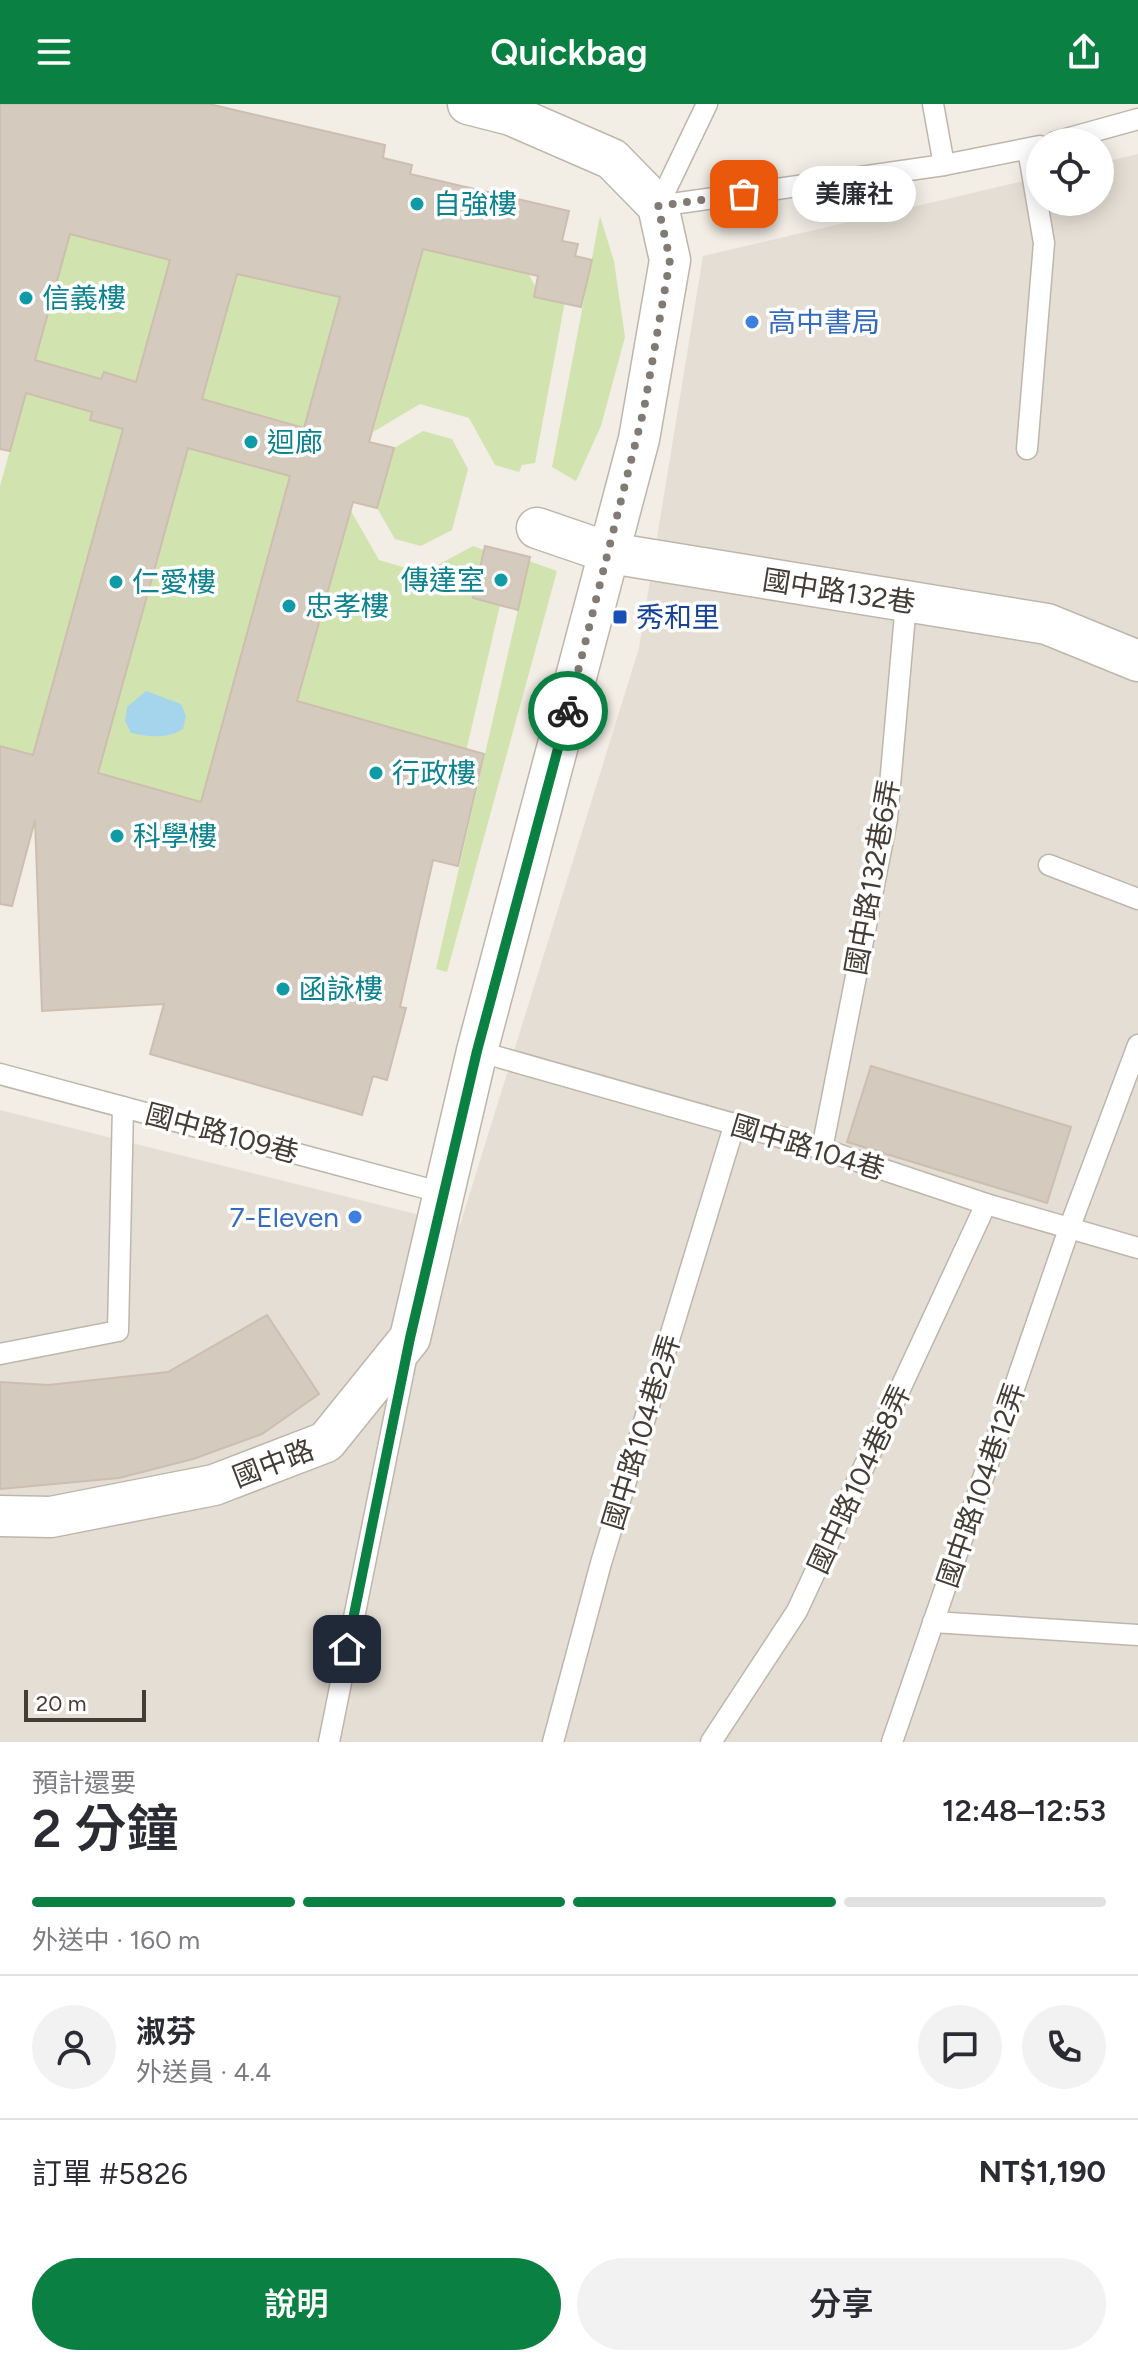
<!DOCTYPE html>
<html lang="zh-TW">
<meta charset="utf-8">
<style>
body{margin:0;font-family:Figtree,"Noto Sans TC",sans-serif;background:#f2f2f3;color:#2b2b33;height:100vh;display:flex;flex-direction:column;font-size:30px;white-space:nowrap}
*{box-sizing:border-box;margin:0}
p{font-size:26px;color:#7c7c81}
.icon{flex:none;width:44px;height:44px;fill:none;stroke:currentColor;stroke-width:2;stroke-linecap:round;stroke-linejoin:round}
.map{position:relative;height:1638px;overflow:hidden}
.sheet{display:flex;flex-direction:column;background:#fff;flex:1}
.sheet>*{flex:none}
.buttons{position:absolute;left:1026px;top:24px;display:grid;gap:16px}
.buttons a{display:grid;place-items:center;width:88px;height:88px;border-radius:50%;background:#fff;box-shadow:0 4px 20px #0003;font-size:40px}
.scale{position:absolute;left:24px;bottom:20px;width:122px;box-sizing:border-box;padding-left:8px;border:4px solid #443d35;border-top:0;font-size:22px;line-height:28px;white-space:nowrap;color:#443d35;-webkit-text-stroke:6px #fff;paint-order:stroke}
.pin{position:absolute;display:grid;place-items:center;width:68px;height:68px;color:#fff;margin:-34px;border-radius:16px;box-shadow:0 4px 12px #0006}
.courier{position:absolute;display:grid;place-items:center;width:80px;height:80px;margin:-40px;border:6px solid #0b8043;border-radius:50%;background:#fff;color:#222;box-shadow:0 2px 10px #0007}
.bubble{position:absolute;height:56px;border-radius:28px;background:#fff;box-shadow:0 4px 20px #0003;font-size:26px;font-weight:600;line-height:56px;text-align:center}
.summary em{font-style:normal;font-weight:600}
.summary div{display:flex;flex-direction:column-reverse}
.summary{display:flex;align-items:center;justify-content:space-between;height:136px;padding:0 32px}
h1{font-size:52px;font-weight:600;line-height:60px}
.bar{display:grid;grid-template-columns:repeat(4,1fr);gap:12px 8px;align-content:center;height:96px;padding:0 32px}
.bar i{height:10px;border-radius:6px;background:#e1e1e2}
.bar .active{background:#0b8043}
.bar p{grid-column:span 4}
.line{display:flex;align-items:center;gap:20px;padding:0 32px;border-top:2px solid #e1e1e2}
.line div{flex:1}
.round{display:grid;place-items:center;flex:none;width:84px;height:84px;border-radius:42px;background:#f2f2f3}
.primary-button{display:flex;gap:16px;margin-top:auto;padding:16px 32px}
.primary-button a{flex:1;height:92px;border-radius:48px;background:#0b8043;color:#fff;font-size:32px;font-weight:600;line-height:92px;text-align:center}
.primary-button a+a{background:#f2f2f3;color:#2b2b33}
header{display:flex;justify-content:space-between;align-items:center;height:104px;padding:0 32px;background:#0b8043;color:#fff;font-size:36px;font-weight:600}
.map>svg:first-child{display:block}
.residential{fill:#e5ded4}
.green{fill:#d1e4b0}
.water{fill:#a4d5ec}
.building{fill:#d5cabe;stroke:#cdbeaf;stroke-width:2;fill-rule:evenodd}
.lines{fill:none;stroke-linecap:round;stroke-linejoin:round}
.lane-casing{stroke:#bfb6ab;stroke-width:23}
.street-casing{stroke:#bfb6ab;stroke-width:43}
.lane{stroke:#fff;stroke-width:20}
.street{stroke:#fff;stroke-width:40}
.done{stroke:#817b73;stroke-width:8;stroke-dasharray:0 14.4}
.route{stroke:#0b8043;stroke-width:10}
.culture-dot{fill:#0f9aa8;stroke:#fff;stroke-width:3}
.shop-dot{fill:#3f7fe0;stroke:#fff;stroke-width:3}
.transit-dot{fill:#1a4fb4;stroke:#fff;stroke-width:3}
.labels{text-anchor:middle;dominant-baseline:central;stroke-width:7;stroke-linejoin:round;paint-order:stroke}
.culture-label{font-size:28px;fill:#0d838f;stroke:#fff;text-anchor:start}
.shop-label{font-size:28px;fill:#366cbe;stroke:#fff;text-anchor:start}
.street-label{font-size:28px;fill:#443d35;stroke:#fff}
.transit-label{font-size:28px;fill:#164399;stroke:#fff;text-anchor:start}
</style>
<header><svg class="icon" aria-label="menu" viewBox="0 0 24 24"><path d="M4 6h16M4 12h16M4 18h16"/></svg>Quickbag<svg class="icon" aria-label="share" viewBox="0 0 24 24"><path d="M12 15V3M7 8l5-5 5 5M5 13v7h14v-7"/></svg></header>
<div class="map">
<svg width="1138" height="1638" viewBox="0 0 1138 1638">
<rect width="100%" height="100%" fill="#f2ede5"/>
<path class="residential" d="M 1138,50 L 1138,1638 L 0,1638 L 0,1006 L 460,1121 L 639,544 L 703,152 L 1040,73 L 1040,98 L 1100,98 L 1100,59 Z"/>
<g class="green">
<path d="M 91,52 L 193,75 L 135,284 L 112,278 L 114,271 L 104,268 L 101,275 L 35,256 Z"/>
<path d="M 259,91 L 283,181 L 307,185 L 361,115 L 304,324 L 279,316 L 276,324 L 233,313 L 235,304 L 200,303 Z"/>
<path d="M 600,112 L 614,157 L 625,233 L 601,322 L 576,377 L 552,363 Z"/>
<path d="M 427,130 L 426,146 L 528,169 L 536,184 L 535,193 L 565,197 L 535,359 L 522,361 L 519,368 L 495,361 L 469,314 L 420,300 L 373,328 Z"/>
<path d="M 26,289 L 92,308 L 91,316 L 125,317 L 33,651 L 0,642 L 0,382 Z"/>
<path d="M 423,327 L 452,335 L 468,365 L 452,426 L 421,442 L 395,435 L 377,404 L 394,344 Z"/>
<path d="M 191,335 L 290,372 L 201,698 L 49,655 L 108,635 Z"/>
<path d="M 351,407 L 379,456 L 423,469 L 473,442 L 484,446 L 473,494 L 500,501 L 445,738 L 435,735 L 460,643 L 297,600 Z"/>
<path d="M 529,457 L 557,467 L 447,868 L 436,865 Z"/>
</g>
<path class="water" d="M 146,587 L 181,600 L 186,612 L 183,625 C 166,635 150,633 131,629 L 125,617 L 127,603 Z"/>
<g class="building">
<path d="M 0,0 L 209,0 L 385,41 L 383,54 L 412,61 L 410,70 L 569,107 L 562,137 L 578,140 L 575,152 L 592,156 L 581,203 L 534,193 L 538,172 L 423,145 L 369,338 L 394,344 L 377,404 L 353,398 L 297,597 L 484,650 L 458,762 L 433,756 L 400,903 L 406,904 L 387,976 L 373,972 L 362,1011 L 150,950 L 164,900 L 42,907 L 35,716 L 12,802 L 0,800 L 0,642 L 33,651 L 123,325 L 90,316 L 92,308 L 26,289 L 10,347 L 0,345 ZM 70,130 L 170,156 L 136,278 L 104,268 L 101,275 L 35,256 ZM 237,170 L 340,193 L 304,324 L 202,295 ZM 188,344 L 290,372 L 201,698 L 98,669 Z"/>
<path d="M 485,442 L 530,453 L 518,506 L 473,494 Z"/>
<path d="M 871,962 L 1071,1023 L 1047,1099 L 847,1038 Z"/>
<path d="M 267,1211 L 319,1290 L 262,1330 L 193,1355 L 119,1374 L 0,1385 L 0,1278 L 48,1281 L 168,1268 Z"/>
</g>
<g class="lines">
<defs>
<g id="lane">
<path d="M 933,0 L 944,61"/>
<path d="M 1055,38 L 1138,15"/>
<path d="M 658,102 L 944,61 L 1040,42"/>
<path d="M 658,102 L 707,0"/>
<path d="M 1027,345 L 1044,139 L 1028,45"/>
<path d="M 1049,761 L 1138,795"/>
<path d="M 477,947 L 822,1045 L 986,1100 L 1138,1144"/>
<path d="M 0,970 L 443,1089"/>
<path d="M 822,1045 L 887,715 L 906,499"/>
<path d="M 0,1250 L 118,1227 L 123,1003"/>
<path d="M 933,1518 L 1138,1531"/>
<path d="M 329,1638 L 407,1250"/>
<path d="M 553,1638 L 601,1459 L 735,1019"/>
<path d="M 711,1638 L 797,1507 L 986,1100"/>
<path d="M 892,1638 L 1069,1125 L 1138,941"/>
</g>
<g id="street">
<path d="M 537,424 L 610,449 L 1047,520 L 1138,557"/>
<path d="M 0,1412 L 51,1413 L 214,1381 L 326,1338 L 410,1234 L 477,947 L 639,335 L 670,156 L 658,102 L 612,55 L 511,11 L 468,0"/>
</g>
</defs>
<use href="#lane" class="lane-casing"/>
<use href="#street" class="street-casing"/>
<use href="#lane" class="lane"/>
<use href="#street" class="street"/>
</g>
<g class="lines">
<path class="done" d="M 568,607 L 644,305 L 670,156 L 658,102 L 744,90"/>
<path class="route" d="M 347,1545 L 410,1234 L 477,947 L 568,607"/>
</g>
<g class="culture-dot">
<circle cx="417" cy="100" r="8"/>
<circle cx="26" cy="194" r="8"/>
<circle cx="251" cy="338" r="8"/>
<circle cx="501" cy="476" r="8"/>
<circle cx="116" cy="478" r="8"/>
<circle cx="289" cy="502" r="8"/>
<circle cx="376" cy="669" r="8"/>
<circle cx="117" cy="732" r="8"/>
<circle cx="283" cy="885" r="8"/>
</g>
<g class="shop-dot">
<circle cx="752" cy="218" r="8"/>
<circle cx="355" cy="1113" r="8"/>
</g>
<rect class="transit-dot" x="612" y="505" width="16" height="16" rx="4"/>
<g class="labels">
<g class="culture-label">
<text x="433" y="100">自強樓</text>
<text x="42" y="194">信義樓</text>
<text x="267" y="338">迴廊</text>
<text x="485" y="476" text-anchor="end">傳達室</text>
<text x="132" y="478">仁愛樓</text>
<text x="305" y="502">忠孝樓</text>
<text x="392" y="669">行政樓</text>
<text x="133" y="732">科學樓</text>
<text x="299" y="885">函詠樓</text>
</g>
<g class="shop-label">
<text x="768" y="218">高中書局</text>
<text x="339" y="1113" text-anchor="end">7-Eleven</text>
</g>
<g class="street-label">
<text transform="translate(839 487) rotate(9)">國中路132巷</text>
<text transform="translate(872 773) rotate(-80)">國中路132巷6弄</text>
<text transform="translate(222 1029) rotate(15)">國中路109巷</text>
<text transform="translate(808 1043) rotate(17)">國中路104巷</text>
<text transform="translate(641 1328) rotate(-73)">國中路104巷2弄</text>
<text transform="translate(273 1359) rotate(-21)">國中路</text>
<text transform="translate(859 1375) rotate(-65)">國中路104巷8弄</text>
<text transform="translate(981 1381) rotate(-71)">國中路104巷12弄</text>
</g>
<g class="transit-label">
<text x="636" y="513">秀和里</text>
</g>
</g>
</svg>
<div class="buttons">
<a><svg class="icon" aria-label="locate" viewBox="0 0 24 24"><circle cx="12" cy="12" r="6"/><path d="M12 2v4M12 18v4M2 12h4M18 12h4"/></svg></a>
</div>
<div class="scale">20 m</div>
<div class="pin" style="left:744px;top:90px;background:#ea580c"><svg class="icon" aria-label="bag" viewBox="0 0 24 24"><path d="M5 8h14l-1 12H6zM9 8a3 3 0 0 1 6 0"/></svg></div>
<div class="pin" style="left:347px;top:1545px;background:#1f2937"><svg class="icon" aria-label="home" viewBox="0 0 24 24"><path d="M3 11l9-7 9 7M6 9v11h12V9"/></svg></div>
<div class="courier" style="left:568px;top:607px"><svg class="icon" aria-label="bike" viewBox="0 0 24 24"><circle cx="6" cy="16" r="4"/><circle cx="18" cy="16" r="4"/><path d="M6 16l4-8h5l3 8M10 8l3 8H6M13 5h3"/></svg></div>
<div class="bubble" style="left:792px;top:62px;width:124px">美廉社</div>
</div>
<section class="sheet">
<div class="summary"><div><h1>2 分鐘</h1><p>預計還要</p></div><em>12:48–12:53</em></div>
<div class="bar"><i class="active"></i><i class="active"></i><i class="active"></i><i></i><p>外送中 · 160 m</p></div>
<div class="line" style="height:144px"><a class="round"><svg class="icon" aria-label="person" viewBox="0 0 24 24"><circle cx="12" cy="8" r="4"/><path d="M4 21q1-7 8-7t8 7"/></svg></a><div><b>淑芬</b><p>外送員 · 4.4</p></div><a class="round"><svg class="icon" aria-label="chat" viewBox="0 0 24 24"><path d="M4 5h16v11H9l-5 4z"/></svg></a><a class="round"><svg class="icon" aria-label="phone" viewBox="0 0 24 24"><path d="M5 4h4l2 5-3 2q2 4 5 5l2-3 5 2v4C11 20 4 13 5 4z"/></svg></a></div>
<div class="line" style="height:104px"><div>訂單 #5826</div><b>NT$1,190</b></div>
<div class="primary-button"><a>說明</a><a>分享</a></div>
</section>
